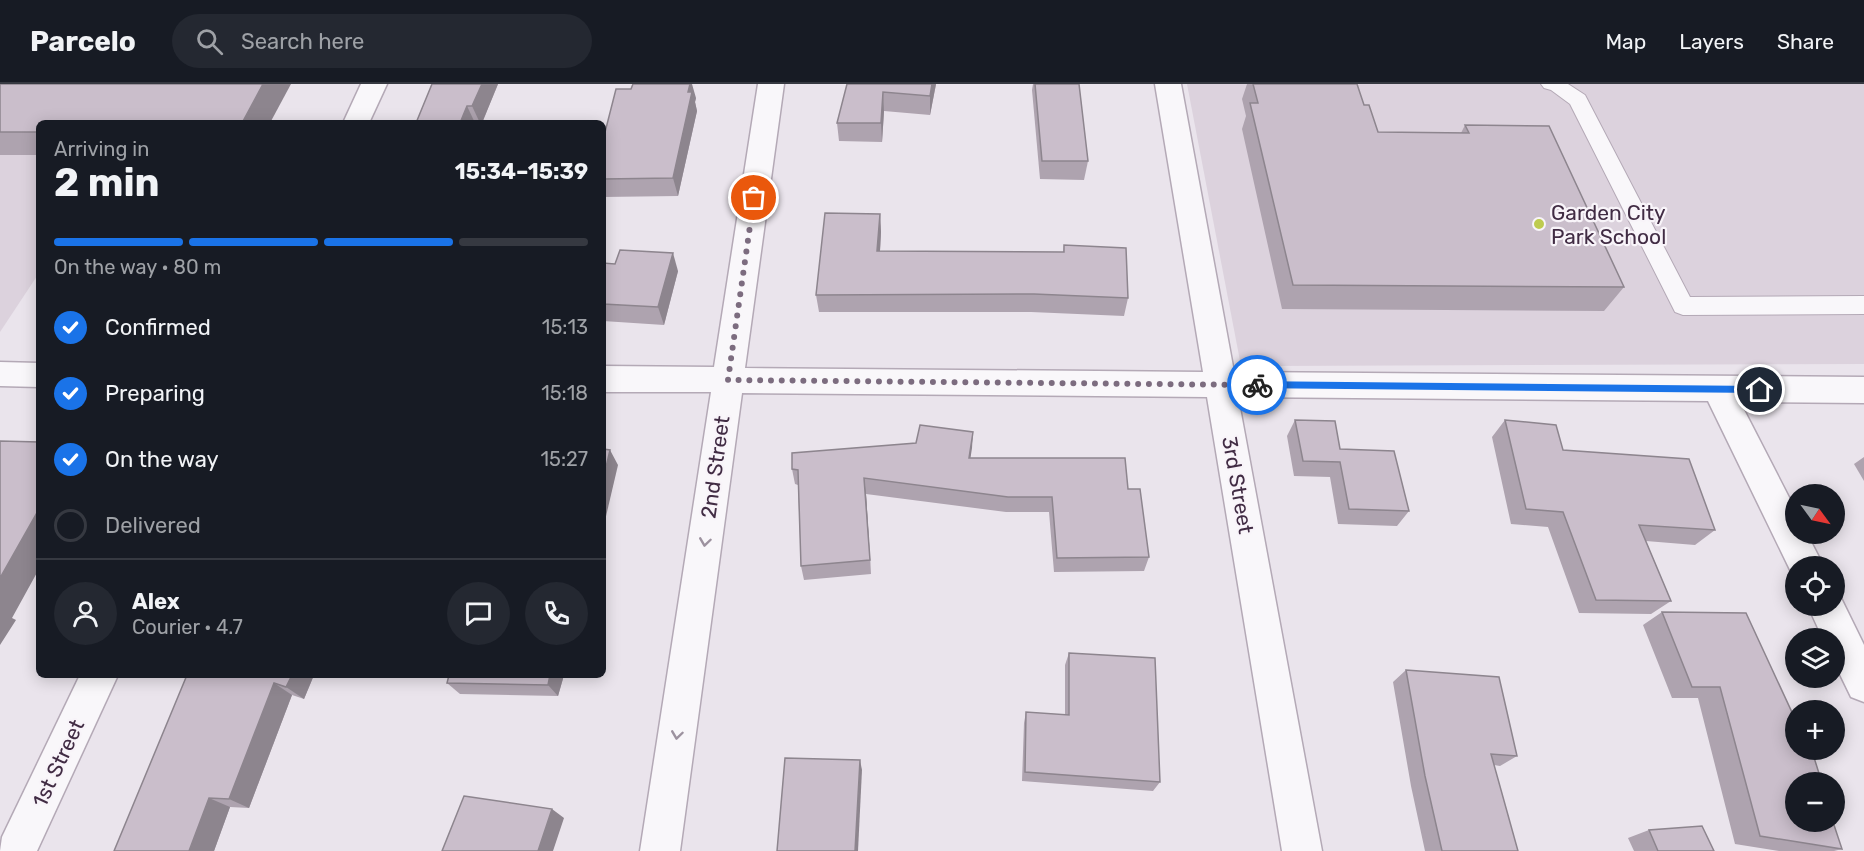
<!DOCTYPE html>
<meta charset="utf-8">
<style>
body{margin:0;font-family:Rubik,sans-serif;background:#242831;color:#f1f3f6;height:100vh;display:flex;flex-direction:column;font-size:22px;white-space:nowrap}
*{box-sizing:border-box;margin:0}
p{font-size:20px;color:#9ea1a6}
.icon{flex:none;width:33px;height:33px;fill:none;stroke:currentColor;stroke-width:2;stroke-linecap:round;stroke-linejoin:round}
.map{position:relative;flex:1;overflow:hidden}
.panel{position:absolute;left:36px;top:36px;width:570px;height:558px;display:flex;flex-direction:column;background:#171b24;border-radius:9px;box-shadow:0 3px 15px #0003}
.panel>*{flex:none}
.needle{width:39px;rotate:123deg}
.tools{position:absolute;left:1785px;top:400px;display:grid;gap:12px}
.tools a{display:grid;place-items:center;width:60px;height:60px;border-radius:50%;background:#171b24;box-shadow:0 3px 15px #0003;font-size:30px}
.pin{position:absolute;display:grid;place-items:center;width:51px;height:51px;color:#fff;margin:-26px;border:3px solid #fff;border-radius:50%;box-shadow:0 2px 6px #0007}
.courier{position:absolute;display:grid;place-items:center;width:60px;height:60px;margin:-30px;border:4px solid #1a73e8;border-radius:50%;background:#fff;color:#222;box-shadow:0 2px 8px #0007}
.head em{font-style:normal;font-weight:700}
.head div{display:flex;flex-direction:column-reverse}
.head{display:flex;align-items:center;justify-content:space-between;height:102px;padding:0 18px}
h1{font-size:39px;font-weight:700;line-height:45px}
.bar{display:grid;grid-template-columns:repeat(4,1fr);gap:9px 6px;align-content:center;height:72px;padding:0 18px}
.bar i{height:8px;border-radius:4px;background:#363941}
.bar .active{background:#1a73e8}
.bar p{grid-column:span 4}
.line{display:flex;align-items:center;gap:15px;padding:0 18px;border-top:2px solid #363941}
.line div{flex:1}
.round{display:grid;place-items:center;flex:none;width:63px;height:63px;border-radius:32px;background:#242831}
ol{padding:0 18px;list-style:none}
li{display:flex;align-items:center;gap:18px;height:66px}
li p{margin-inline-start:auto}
li .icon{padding:6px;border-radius:50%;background:#1a73e8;color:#fff;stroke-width:4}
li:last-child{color:#9ea1a6}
li i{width:33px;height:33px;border:3px solid #363941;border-radius:50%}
header{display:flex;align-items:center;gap:36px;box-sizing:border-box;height:84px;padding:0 30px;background:#171b24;border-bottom:2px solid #363941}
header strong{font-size:28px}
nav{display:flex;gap:33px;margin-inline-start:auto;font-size:21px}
.search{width:420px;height:54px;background:#242831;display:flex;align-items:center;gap:15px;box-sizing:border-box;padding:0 21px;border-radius:33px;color:#9ea1a6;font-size:22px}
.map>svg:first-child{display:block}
.built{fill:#dcd2dd}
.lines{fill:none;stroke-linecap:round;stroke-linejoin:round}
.service-casing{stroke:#b4a9b6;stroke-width:2}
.minor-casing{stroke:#b4a9b6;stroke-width:3}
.service{fill:#f9f7fa;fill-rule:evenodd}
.minor{fill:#f9f7fa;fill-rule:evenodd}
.wall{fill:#aea3af}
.shaded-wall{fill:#8d858e}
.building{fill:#cabecb;stroke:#8d858e;stroke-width:1.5}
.oneway{stroke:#9d929f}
.route{fill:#1a73e8}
.done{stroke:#7c6c7f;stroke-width:6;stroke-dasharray:0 10.8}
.poi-dot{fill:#becb4f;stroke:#f8f4f9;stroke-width:2}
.labels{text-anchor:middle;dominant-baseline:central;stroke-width:4.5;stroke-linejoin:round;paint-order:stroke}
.poi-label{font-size:21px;fill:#412c44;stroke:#f8f4f9;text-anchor:start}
.street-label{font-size:21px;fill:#412c44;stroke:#f8f4f9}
</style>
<header>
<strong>Parcelo</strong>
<div class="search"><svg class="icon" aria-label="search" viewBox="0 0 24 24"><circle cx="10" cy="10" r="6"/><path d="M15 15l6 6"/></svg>Search here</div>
<nav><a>Map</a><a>Layers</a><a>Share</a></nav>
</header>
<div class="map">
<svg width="1864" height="767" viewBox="0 0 1864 767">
<rect width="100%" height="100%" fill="#eae4ec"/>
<g class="built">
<path d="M 0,0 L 39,39 L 39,189 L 0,248 Z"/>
<path d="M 1187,0 L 1864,0 L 1864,280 L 1241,282 Z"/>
</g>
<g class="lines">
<defs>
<path id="service" d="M 1541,0 L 1568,0 L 1585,11 L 1690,213 L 1864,212 L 1864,230 L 1683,231 L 1675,228 L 1570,20 L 1551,6 L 1544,4 Z"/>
<g id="minor">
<path d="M 361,0 L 387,0 L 369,39 L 343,39 Z"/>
<path d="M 758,0 L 784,0 L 745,284 L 1203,288 L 1155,0 L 1181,0 L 1234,288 L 1864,293 L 1864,319 L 1740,318 L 1796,427 L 1796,450 L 1807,450 L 1824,483 L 1796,483 L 1796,495 L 1794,494 L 1708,317 L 1238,313 L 1322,767 L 1282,767 L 1207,313 L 742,309 L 680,767 L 640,767 L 711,308 L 603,308 L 603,282 L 714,283 Z"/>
<path d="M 0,278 L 39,279 L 39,303 L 0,302 Z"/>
<path d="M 1834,509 L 1839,510 L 1864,561 L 1864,618 L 1851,613 L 1834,578 L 1834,555 L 1823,555 L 1808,522 L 1834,522 Z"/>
<path d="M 80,591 L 118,591 L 37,767 L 0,767 L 2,753 Z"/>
</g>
</defs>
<use href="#service" class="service-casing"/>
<use href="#minor" class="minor-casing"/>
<use href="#service" class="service"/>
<use href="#minor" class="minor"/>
</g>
<g class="wall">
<path d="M 0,0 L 39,39 L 39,71 L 0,71 Z"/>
<path d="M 432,0 L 498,0 L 482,39 L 416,39 Z"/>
<path d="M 847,0 L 936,0 L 930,31 L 884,27 L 882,58 L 839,57 L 837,39 Z"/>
<path d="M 1033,0 L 1079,0 L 1088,77 L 1084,96 L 1040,95 L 1032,6 Z"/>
<path d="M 1247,0 L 1357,0 L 1364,21 L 1378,48 L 1461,49 L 1465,41 L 1624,203 L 1604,227 L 1282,225 L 1242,45 L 1246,32 L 1242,15 Z"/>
<path d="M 696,14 L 695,18 L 697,27 L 678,112 L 603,113 L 603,56 Z"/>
<path d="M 880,130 L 881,148 L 880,167 L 1063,168 L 1064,161 L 1128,214 L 1124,232 L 1031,228 L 819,228 L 816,211 Z"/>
<path d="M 603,179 L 678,187 L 664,241 L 603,237 Z"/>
<path d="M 1295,336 L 1340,365 L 1409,427 L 1397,442 L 1338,440 L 1330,393 L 1294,392 L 1287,352 Z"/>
<path d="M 1505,336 L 1715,446 L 1695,461 L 1646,457 L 1671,517 L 1651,530 L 1579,529 L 1548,443 L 1511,440 L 1492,353 Z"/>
<path d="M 973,348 L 970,374 L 1128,405 L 1149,473 L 1144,487 L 1054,488 L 1049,428 L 1006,428 L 866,410 L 871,490 L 804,496 L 801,482 L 798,401 L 795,400 L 792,385 L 916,359 Z"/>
<path d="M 1864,373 L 1864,397 L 1854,380 Z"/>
<path d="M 1662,528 L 1746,529 L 1842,765 L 1834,767 L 1779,767 L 1735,760 L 1698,614 L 1672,614 L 1643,541 Z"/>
<path d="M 1069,569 L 1160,698 L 1153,707 L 1022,697 L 1024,639 L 1026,628 L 1065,631 L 1065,581 Z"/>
<path d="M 1406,586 L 1517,672 L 1500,682 L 1494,681 L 1518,767 L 1425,767 L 1411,702 L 1393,598 Z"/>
<path d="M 187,591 L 314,591 L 304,615 L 292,611 L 249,724 L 230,723 L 214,767 Z"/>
<path d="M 449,591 L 564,591 L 558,612 L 460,610 L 447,599 Z"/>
<path d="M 1649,746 L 1714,767 L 1634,767 L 1628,754 Z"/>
</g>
<g class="shaded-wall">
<path d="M 263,0 L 291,0 L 270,39 L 242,39 Z"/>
<path d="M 482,0 L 498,0 L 482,39 L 480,39 L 472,22 Z"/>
<path d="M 683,0 L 692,0 L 696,14 L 695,18 L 697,27 L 678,112 L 673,94 Z"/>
<path d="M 932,0 L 936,0 L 930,31 L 930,12 Z"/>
<path d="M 883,8 L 884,27 L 882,58 L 881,39 Z"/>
<path d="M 467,22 L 475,39 L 460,39 Z"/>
<path d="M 880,130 L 881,148 L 879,185 L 877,167 Z"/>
<path d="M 673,169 L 678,187 L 664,241 L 658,223 Z"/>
<path d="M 973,348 L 972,364 L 968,390 L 969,374 Z"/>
<path d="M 610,366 L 618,381 L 603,445 L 603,396 Z"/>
<path d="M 864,394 L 866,410 L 871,490 L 870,476 Z"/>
<path d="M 39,425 L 39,485 L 12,534 L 16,536 L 0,561 L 0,494 Z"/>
<path d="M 292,591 L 314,591 L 304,615 L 286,603 Z"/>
<path d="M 550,591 L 564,591 L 558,612 L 548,601 Z"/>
<path d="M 274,599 L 292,611 L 249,724 L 229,715 Z"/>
<path d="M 860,676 L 862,686 L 858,767 L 855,767 Z"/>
<path d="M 209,714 L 230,723 L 214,767 L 189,767 Z"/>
<path d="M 552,725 L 564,734 L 553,767 L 538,767 Z"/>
</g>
<g class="building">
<path d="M 0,0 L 263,0 L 242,39 L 39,39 L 39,48 L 0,48 Z"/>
<path d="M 432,0 L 482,0 L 472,22 L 467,22 L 460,39 L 416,39 Z"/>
<path d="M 633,0 L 690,0 L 688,8 L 692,8 L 673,94 L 603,95 L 603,56 L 616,5 L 631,5 Z"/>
<path d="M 847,0 L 932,0 L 930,12 L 883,8 L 881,39 L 837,39 Z"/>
<path d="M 1035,0 L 1079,0 L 1088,77 L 1042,77 Z"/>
<path d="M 1253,0 L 1357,0 L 1364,21 L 1369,21 L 1378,48 L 1469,49 L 1465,41 L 1549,42 L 1624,203 L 1293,201 L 1250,19 L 1258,19 Z"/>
<path d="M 825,129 L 880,130 L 877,167 L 1064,168 L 1064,161 L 1126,164 L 1128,214 L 1034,210 L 816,211 Z"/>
<path d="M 620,166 L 673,169 L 658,223 L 603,220 L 603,179 L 615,180 Z"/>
<path d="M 1295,336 L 1335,337 L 1340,365 L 1394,367 L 1409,427 L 1349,425 L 1340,378 L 1303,377 Z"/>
<path d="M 1505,336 L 1556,341 L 1563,366 L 1689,375 L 1715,446 L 1639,441 L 1671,517 L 1596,516 L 1563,428 L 1526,425 Z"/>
<path d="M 920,341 L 973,348 L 969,374 L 1125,374 L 1128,405 L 1140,405 L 1149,473 L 1057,474 L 1052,413 L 1008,413 L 864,394 L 870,476 L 801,482 L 798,386 L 792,385 L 792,369 L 916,359 Z"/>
<path d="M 0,357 L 39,358 L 39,425 L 0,494 Z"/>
<path d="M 603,365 L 610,366 L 603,396 Z"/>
<path d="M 1662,528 L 1746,529 L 1796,637 L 1796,666 L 1809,666 L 1812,667 L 1822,699 L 1796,699 L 1796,738 L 1833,738 L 1842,765 L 1760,752 L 1720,603 L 1692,603 Z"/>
<path d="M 1069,569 L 1155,574 L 1160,698 L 1025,688 L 1026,628 L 1069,631 Z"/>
<path d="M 1406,586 L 1499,593 L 1517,672 L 1491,670 L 1518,767 L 1442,767 L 1425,692 Z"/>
<path d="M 187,591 L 292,591 L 286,603 L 274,599 L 229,715 L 209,714 L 189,767 L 114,767 Z"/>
<path d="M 449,591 L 550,591 L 548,601 L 447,599 Z"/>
<path d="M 785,674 L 860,676 L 855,767 L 777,767 Z"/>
<path d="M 464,712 L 552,725 L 538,767 L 442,767 Z"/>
<path d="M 1702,742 L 1714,767 L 1658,767 L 1649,746 Z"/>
</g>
<defs><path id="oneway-chevron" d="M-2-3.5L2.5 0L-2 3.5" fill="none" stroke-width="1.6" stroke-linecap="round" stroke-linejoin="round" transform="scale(1.5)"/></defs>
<g class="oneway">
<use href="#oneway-chevron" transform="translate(705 458) rotate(98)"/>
<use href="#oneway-chevron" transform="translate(677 651) rotate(98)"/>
</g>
<path class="route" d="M 1257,297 L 1760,302 L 1765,306 L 1760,309 L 1257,304 L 1252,301 Z"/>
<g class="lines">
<path class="done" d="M 754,114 L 728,296 L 1257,301"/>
</g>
<circle class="poi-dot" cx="1539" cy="140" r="6"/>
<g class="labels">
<g class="poi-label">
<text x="1551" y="128">Garden City<tspan x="1551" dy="24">Park School</tspan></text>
</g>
<g class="street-label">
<text transform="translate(715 383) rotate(-82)">2nd Street</text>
<text transform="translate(1238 401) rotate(80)">3rd Street</text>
<text transform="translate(58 679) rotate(-65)">1st Street</text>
</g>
</g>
</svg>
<div class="tools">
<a><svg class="needle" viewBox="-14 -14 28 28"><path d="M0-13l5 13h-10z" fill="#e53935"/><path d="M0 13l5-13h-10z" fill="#9ea1a6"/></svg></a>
<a><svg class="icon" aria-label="locate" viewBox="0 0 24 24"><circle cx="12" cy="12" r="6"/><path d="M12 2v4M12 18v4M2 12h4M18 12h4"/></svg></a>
<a><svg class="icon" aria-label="layers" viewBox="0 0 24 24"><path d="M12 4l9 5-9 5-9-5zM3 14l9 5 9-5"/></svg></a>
<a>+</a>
<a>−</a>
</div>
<div class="pin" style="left:754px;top:114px;background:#ea580c"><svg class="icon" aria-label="bag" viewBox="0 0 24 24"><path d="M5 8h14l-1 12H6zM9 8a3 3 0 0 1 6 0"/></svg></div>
<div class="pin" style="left:1760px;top:306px;background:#1f2937"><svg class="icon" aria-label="home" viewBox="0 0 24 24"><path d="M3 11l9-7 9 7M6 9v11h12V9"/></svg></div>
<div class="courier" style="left:1257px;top:301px"><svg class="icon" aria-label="bike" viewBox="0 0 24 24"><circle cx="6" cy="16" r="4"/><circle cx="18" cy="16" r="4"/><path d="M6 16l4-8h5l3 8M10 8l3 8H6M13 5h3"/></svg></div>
<section class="panel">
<div class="head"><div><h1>2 min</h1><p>Arriving in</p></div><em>15:34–15:39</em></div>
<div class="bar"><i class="active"></i><i class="active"></i><i class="active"></i><i></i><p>On the way · 80 m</p></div>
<ol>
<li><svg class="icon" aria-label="check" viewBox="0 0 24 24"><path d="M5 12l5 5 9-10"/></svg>Confirmed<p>15:13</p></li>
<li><svg class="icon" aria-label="check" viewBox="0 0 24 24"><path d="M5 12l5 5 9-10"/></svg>Preparing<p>15:18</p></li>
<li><svg class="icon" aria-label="check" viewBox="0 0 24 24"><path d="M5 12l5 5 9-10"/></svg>On the way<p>15:27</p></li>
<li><i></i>Delivered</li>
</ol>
<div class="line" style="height:108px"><a class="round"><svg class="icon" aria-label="person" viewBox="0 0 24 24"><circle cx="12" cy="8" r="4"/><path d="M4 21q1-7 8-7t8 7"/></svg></a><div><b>Alex</b><p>Courier · 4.7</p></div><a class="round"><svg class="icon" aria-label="chat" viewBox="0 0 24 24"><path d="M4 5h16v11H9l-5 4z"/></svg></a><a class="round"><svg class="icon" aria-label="phone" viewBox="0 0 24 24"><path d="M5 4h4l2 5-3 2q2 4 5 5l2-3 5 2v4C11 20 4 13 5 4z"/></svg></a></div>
</section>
</div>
